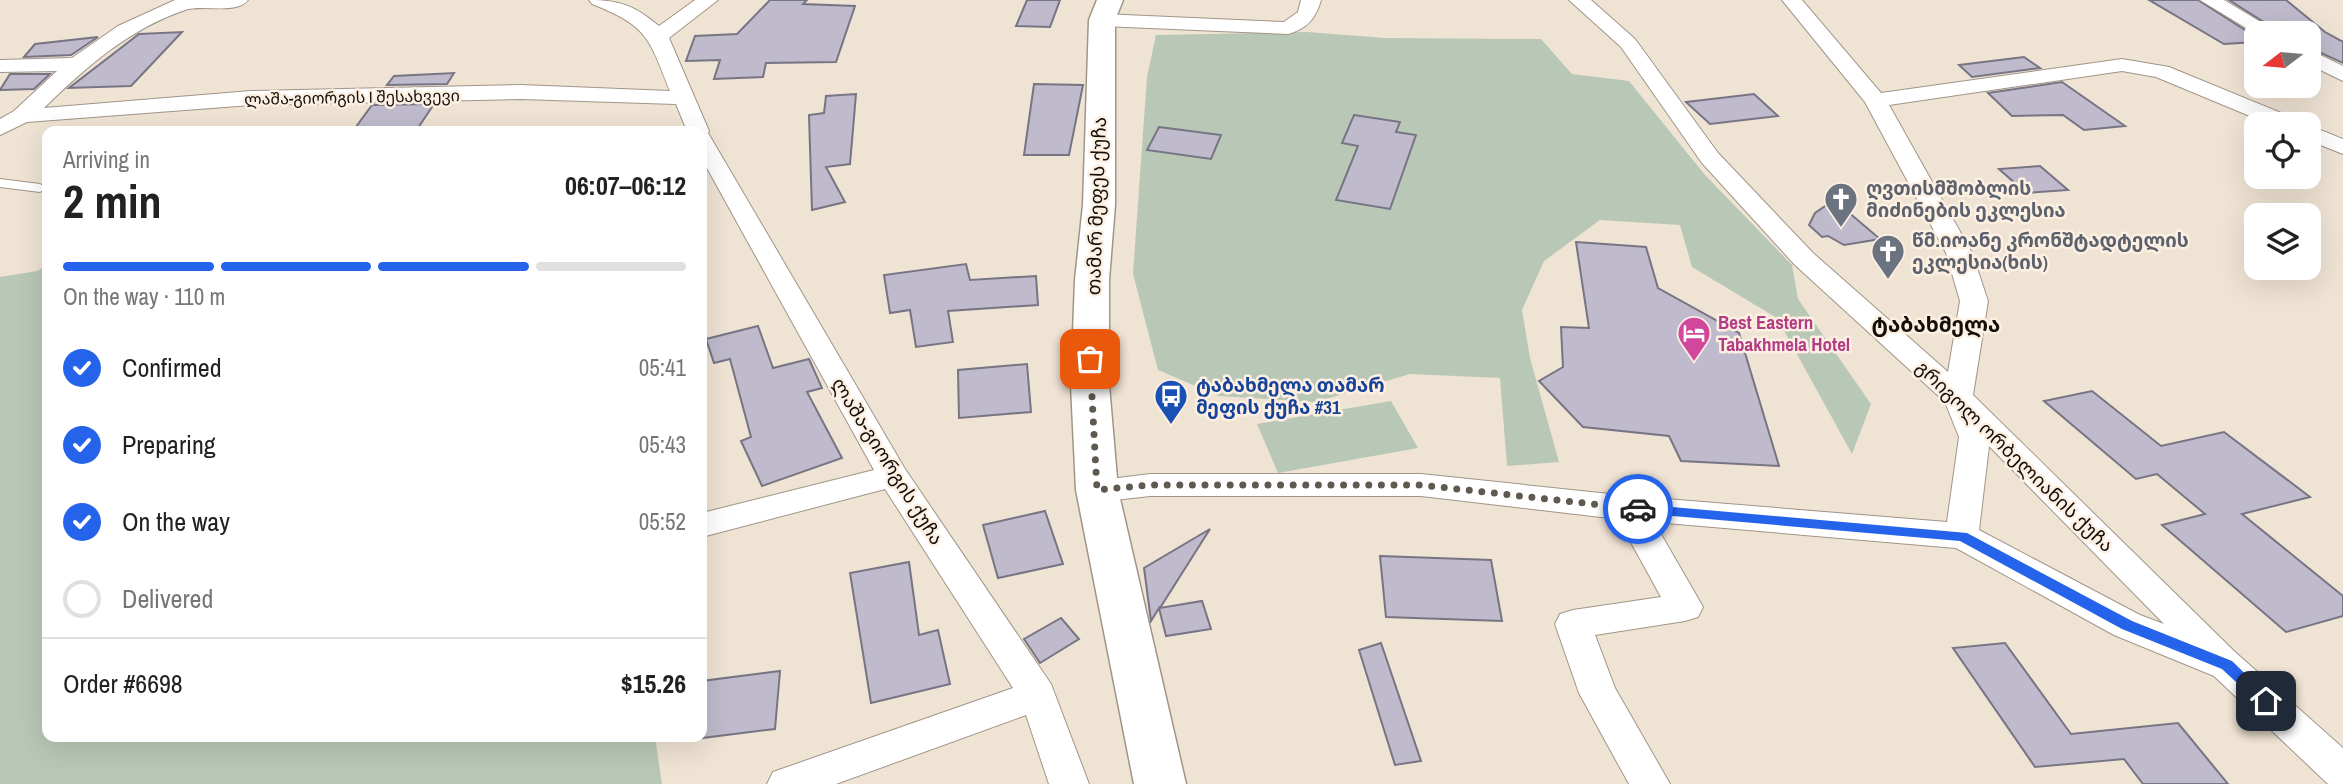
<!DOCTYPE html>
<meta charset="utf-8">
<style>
body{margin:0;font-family:"Archivo Narrow","Noto Sans Georgian",sans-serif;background:#f2f2f2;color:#222;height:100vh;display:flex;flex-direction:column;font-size:26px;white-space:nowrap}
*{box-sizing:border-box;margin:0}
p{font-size:23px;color:#767676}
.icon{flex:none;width:38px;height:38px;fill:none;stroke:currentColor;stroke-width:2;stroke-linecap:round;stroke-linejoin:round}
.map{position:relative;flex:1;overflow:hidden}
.panel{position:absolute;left:42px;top:126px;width:665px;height:616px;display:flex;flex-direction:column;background:#fff;border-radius:14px;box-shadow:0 7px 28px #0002}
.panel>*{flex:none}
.needle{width:46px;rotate:254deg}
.buttons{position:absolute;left:2244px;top:21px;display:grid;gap:14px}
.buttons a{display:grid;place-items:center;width:77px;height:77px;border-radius:14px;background:#fff;box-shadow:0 7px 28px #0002;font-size:35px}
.pin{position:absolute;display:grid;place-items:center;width:60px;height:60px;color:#fff;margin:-30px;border-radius:14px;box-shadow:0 4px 10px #0006}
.courier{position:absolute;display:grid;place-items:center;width:70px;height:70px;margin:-35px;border:5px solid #2563eb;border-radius:50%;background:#fff;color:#222;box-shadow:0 2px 9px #0007}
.overview em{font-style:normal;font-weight:800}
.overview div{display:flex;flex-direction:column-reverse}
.overview{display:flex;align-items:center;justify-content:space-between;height:119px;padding:0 21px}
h1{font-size:46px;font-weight:800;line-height:52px}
.bar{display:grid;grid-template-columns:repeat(4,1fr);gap:10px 7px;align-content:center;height:84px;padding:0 21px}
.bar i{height:9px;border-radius:5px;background:#e0e0e0}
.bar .on{background:#2563eb}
.bar p{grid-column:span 4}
.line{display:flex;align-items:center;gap:18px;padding:0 21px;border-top:2px solid #e0e0e0}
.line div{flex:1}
ol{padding:0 21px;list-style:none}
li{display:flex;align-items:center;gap:21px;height:77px}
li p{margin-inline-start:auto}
li .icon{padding:7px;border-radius:50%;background:#2563eb;color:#fff;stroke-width:4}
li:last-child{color:#767676}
li i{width:38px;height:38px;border:4px solid #e0e0e0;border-radius:50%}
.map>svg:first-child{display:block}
.green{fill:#b9c8b6}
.building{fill:#bfbbcc;stroke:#777483;stroke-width:2}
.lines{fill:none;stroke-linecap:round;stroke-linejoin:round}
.lane-casing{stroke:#a19588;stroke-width:2}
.street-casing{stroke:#a19588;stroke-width:2}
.secondary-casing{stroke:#a19588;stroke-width:3}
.lane{fill:#fff;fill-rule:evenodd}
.street{fill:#fff;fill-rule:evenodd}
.secondary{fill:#fff;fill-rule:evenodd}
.route{fill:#2563eb}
.done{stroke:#5f5950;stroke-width:7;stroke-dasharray:0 12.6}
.labels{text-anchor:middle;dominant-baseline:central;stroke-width:5;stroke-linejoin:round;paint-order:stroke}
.far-street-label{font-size:16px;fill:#120e09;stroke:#fdf0e2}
.worship-label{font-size:19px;font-weight:bold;fill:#5b616d;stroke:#fdf0e2;text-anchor:start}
.street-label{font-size:19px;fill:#120e09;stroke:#fdf0e2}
.hotel-label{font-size:19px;font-weight:bold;fill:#b23c85;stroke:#fdf0e2;text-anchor:start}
.transit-label{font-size:19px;font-weight:bold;fill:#164399;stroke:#fdf0e2;text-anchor:start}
.neighbourhood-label{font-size:21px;font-weight:bold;fill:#120e09;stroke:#fdf0e2}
</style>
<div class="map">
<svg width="2343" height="784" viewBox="0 0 2343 784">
<rect width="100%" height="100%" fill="#efe3d4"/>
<g class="green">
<path d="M 1307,32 L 1385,38 L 1541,39 L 1572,74 L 1629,81 L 1705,175 L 1792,265 L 1798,299 L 1871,404 L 1852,454 L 1777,318 L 1692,267 L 1680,225 L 1600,220 L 1544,261 L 1522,310 L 1530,358 L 1559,462 L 1507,466 L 1500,378 L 1410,374 L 1316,402 L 1219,396 L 1158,370 L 1133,274 L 1147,77 L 1156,35 Z"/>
<path d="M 47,265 L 47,737 L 655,737 L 662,784 L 0,784 L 0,277 L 37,271 Z"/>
<path d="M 1391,401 L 1418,448 L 1278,473 L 1257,424 Z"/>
</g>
<g class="building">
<path d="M 770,0 L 807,0 L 803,4 L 855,6 L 836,62 L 766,63 L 763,77 L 714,79 L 720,60 L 686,61 L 695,36 L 737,34 Z"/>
<path d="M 1027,0 L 1060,0 L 1050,27 L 1016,26 Z"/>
<path d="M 2149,0 L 2198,0 L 2256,37 L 2256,42 L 2224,44 Z"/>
<path d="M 2229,0 L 2286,0 L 2325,32 L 2343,42 L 2343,63 L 2308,47 L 2308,33 L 2281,33 Z"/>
<path d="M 182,32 L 131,86 L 69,88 L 139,34 Z"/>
<path d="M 98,37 L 71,55 L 24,57 L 35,44 Z"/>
<path d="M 2024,57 L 2040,68 L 1972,77 L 1959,65 Z"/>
<path d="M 454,73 L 447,84 L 387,85 L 394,76 Z"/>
<path d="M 10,74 L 50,74 L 34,89 L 0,90 Z"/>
<path d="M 2062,82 L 2125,126 L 2084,130 L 2063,115 L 2012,116 L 1988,93 Z"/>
<path d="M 1034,84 L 1083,85 L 1069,155 L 1024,155 Z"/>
<path d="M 856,94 L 850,164 L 826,167 L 845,202 L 812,210 L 809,115 L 824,113 L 826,96 Z"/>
<path d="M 1754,94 L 1778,116 L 1710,124 L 1686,102 Z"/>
<path d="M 434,104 L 416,131 L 353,131 L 372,105 Z"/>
<path d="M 1354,115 L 1400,122 L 1396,132 L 1416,135 L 1390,209 L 1336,200 L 1358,146 L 1342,143 Z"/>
<path d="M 1159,127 L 1221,135 L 1211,159 L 1147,150 Z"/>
<path d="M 2040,166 L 2068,190 L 2026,193 L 1999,169 Z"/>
<path d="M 1834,200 L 1880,239 L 1844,245 L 1828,236 L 1822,237 L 1809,225 L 1815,213 Z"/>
<path d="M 1576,242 L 1646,247 L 1658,288 L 1739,333 L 1779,466 L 1681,461 L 1669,436 L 1583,427 L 1539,381 L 1563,367 L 1561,327 L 1589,328 Z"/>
<path d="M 966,264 L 970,280 L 1036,276 L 1038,305 L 948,311 L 953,342 L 916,347 L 910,310 L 890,313 L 884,275 Z"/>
<path d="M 758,326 L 773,368 L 809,359 L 822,388 L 807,392 L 842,458 L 762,486 L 741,441 L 751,437 L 730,359 L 714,363 L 706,339 Z"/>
<path d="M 1027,364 L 1031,412 L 959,418 L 958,370 Z"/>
<path d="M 2092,391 L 2161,446 L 2224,432 L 2310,497 L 2242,514 L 2343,596 L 2343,616 L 2286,632 L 2162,525 L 2205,514 L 2157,474 L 2136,479 L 2044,401 Z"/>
<path d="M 1045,511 L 1063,564 L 998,578 L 983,525 Z"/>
<path d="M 1210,529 L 1160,608 L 1202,601 L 1211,629 L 1166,636 L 1159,608 L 1151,621 L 1144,568 Z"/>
<path d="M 1380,556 L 1491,560 L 1502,621 L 1386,617 Z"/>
<path d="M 909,562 L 919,635 L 938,630 L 950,684 L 871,703 L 850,573 Z"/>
<path d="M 1061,618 L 1079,639 L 1040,663 L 1024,639 Z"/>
<path d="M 1381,643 L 1421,761 L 1395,765 L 1359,650 Z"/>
<path d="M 2005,643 L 2071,734 L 2178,723 L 2228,784 L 2143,784 L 2124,759 L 2035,767 L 1953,648 Z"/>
<path d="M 780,671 L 775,729 L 702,738 L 702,681 Z"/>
</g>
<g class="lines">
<defs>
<path id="lane" d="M 0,179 L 40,184 L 46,188 L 40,192 L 0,187 Z"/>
<g id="street">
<path d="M 175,0 L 248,0 C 237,15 202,4 185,10 C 129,29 86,67 44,108 L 251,91 L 521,85 L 670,91 C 649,38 648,26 592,4 L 589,0 C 620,0 635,6 659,26 L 695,0 L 718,0 L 669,38 L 709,131 L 708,133 L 905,469 L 1051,684 L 1089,784 L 1049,784 L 1026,715 L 836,784 L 767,784 L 773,772 L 1013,688 L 885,489 L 702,537 L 702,513 L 874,470 L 702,159 L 702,131 L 687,131 L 676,104 L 521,99 L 251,105 L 27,122 L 0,135 L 0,119 L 14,111 L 57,71 L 0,72 L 0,60 L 72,58 L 118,26 Z"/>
<path d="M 1301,0 L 1321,0 C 1316,18 1307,29 1288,34 L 1102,26 L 1092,20 L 1102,14 L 1284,22 L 1298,12 Z"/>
<path d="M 1569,0 L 1591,0 L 1635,39 L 1718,153 L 1813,253 L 1948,372 L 1960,301 L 1946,253 L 1865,102 L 1782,0 L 1802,0 L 1881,93 L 2122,59 L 2169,67 L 2296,119 L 2299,124 L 2269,124 L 2156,77 L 2122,71 L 1889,105 L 1972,253 L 1988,301 L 1973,395 L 2235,652 L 2343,748 L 2343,784 L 2328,784 L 2214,676 L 2114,635 L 1956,548 L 1654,522 L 1703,607 L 1698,617 L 1685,621 L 1595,635 L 1615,688 L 1670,784 L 1629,784 L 1579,693 L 1555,624 L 1560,614 L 1573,610 L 1661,597 L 1618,519 L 1421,496 L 1150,496 L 1097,502 L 1086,498 L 1081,490 L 1086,482 L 1150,474 L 1421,474 L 1629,496 L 1947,522 L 1959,437 L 1945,402 L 1795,265 L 1702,163 L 1621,47 ZM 1989,446 L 2164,624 L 2140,615 L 1979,530 Z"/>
<path d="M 2200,0 L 2224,0 L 2279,33 L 2256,34 Z"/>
<path d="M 2308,49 L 2343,66 L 2343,81 L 2308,64 Z"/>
<path d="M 2308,125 L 2343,139 L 2343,154 L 2308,140 Z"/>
</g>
<path id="secondary" d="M 1097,0 L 1123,0 L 1115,20 L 1115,205 L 1109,280 L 1109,385 L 1118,490 L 1186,784 L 1134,784 L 1076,490 L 1071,385 L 1075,280 L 1083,205 L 1089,20 Z"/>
</defs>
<use href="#lane" class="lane-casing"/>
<use href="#street" class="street-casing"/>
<use href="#secondary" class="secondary-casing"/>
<use href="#lane" class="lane"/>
<use href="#street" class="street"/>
<use href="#secondary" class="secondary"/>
</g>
<path class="route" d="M 1638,504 L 1967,533 L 2132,621 L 2232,661 L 2273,701 L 2271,705 L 2261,705 L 2222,669 L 2122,629 L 1960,541 L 1638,513 L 1632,509 Z"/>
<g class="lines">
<path class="done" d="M 1090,359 L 1097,490 L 1150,485 L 1421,485 L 1638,509"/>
</g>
<defs>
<symbol id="church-pin" viewBox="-11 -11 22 30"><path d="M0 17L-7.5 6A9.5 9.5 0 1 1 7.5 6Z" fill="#6b7280" stroke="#fdf0e2"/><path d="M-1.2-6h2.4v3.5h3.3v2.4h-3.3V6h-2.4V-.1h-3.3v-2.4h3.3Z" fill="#fff"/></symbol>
<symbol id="hotel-pin" viewBox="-11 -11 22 30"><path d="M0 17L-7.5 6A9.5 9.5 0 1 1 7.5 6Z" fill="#d1479c" stroke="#fdf0e2"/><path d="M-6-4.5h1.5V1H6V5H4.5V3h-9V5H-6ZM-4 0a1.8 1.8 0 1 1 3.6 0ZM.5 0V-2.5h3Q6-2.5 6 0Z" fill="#fff"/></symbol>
<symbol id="bus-pin" viewBox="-11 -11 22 30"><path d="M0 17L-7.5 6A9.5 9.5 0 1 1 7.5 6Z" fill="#1a4fb4" stroke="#fdf0e2"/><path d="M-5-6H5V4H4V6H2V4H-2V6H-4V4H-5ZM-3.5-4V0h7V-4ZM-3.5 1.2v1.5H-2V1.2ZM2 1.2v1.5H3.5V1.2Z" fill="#fff"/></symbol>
</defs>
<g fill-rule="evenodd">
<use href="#church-pin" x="1822" y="180" width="38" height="52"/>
<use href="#church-pin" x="1869" y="232" width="38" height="52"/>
<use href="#hotel-pin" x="1675" y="314" width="38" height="52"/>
<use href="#bus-pin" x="1152" y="377" width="38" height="52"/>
</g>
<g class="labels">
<g class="far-street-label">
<text transform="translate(352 97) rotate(-1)">ლაშა-გიორგის I შესახვევი</text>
</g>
<g class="worship-label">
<text x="1866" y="188">ღვთისმშობლის<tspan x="1866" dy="22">მიძინების ეკლესია</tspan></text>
<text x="1912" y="240">წმ.იოანე კრონშტადტელის<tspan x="1912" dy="22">ეკლესია(ხის)</tspan></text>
</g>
<g class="street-label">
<text transform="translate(1096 206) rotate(-88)">თამარ მეფეს ქუჩა</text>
<text transform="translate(2015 456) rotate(44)">გრიგოლ ორბელიანის ქუჩა</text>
<text transform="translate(888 461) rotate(58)">ლაშა-გიორგის ქუჩა</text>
</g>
<g class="hotel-label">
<text x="1718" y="322">Best Eastern<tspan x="1718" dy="22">Tabakhmela Hotel</tspan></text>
</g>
<g class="transit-label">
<text x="1196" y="385">ტაბახმელა თამარ<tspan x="1196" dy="22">მეფის ქუჩა #31</tspan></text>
</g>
<g class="neighbourhood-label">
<text x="1936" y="324">ტაბახმელა</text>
</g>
</g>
</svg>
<div class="buttons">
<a><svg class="needle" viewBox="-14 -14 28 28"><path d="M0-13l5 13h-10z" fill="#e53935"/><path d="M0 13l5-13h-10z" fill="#767676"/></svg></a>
<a><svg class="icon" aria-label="locate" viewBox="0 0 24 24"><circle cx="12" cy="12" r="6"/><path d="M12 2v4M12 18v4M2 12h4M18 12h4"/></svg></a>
<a><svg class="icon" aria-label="layers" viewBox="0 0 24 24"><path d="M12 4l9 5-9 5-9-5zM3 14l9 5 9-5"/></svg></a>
</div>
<div class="pin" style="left:1090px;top:359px;background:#ea580c"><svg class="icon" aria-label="bag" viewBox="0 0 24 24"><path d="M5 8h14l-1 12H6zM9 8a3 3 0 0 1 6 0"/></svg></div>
<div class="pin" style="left:2266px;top:701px;background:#1f2937"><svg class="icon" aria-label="home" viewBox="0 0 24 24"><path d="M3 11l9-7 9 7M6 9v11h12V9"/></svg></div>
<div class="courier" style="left:1638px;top:509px"><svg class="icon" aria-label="car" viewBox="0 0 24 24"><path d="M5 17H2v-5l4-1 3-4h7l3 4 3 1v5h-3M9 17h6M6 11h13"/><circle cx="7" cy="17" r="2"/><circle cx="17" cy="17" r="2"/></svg></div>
<section class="panel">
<div class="overview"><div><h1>2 min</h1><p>Arriving in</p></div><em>06:07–06:12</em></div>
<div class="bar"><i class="on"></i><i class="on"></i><i class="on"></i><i></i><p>On the way · 110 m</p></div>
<ol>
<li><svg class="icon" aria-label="check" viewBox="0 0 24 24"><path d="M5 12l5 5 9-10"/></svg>Confirmed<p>05:41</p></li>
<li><svg class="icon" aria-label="check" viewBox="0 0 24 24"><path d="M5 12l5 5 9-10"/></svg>Preparing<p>05:43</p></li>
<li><svg class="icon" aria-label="check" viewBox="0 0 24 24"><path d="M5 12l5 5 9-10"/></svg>On the way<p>05:52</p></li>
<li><i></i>Delivered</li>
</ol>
<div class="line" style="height:91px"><div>Order #6698</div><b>$15.26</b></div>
</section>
</div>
